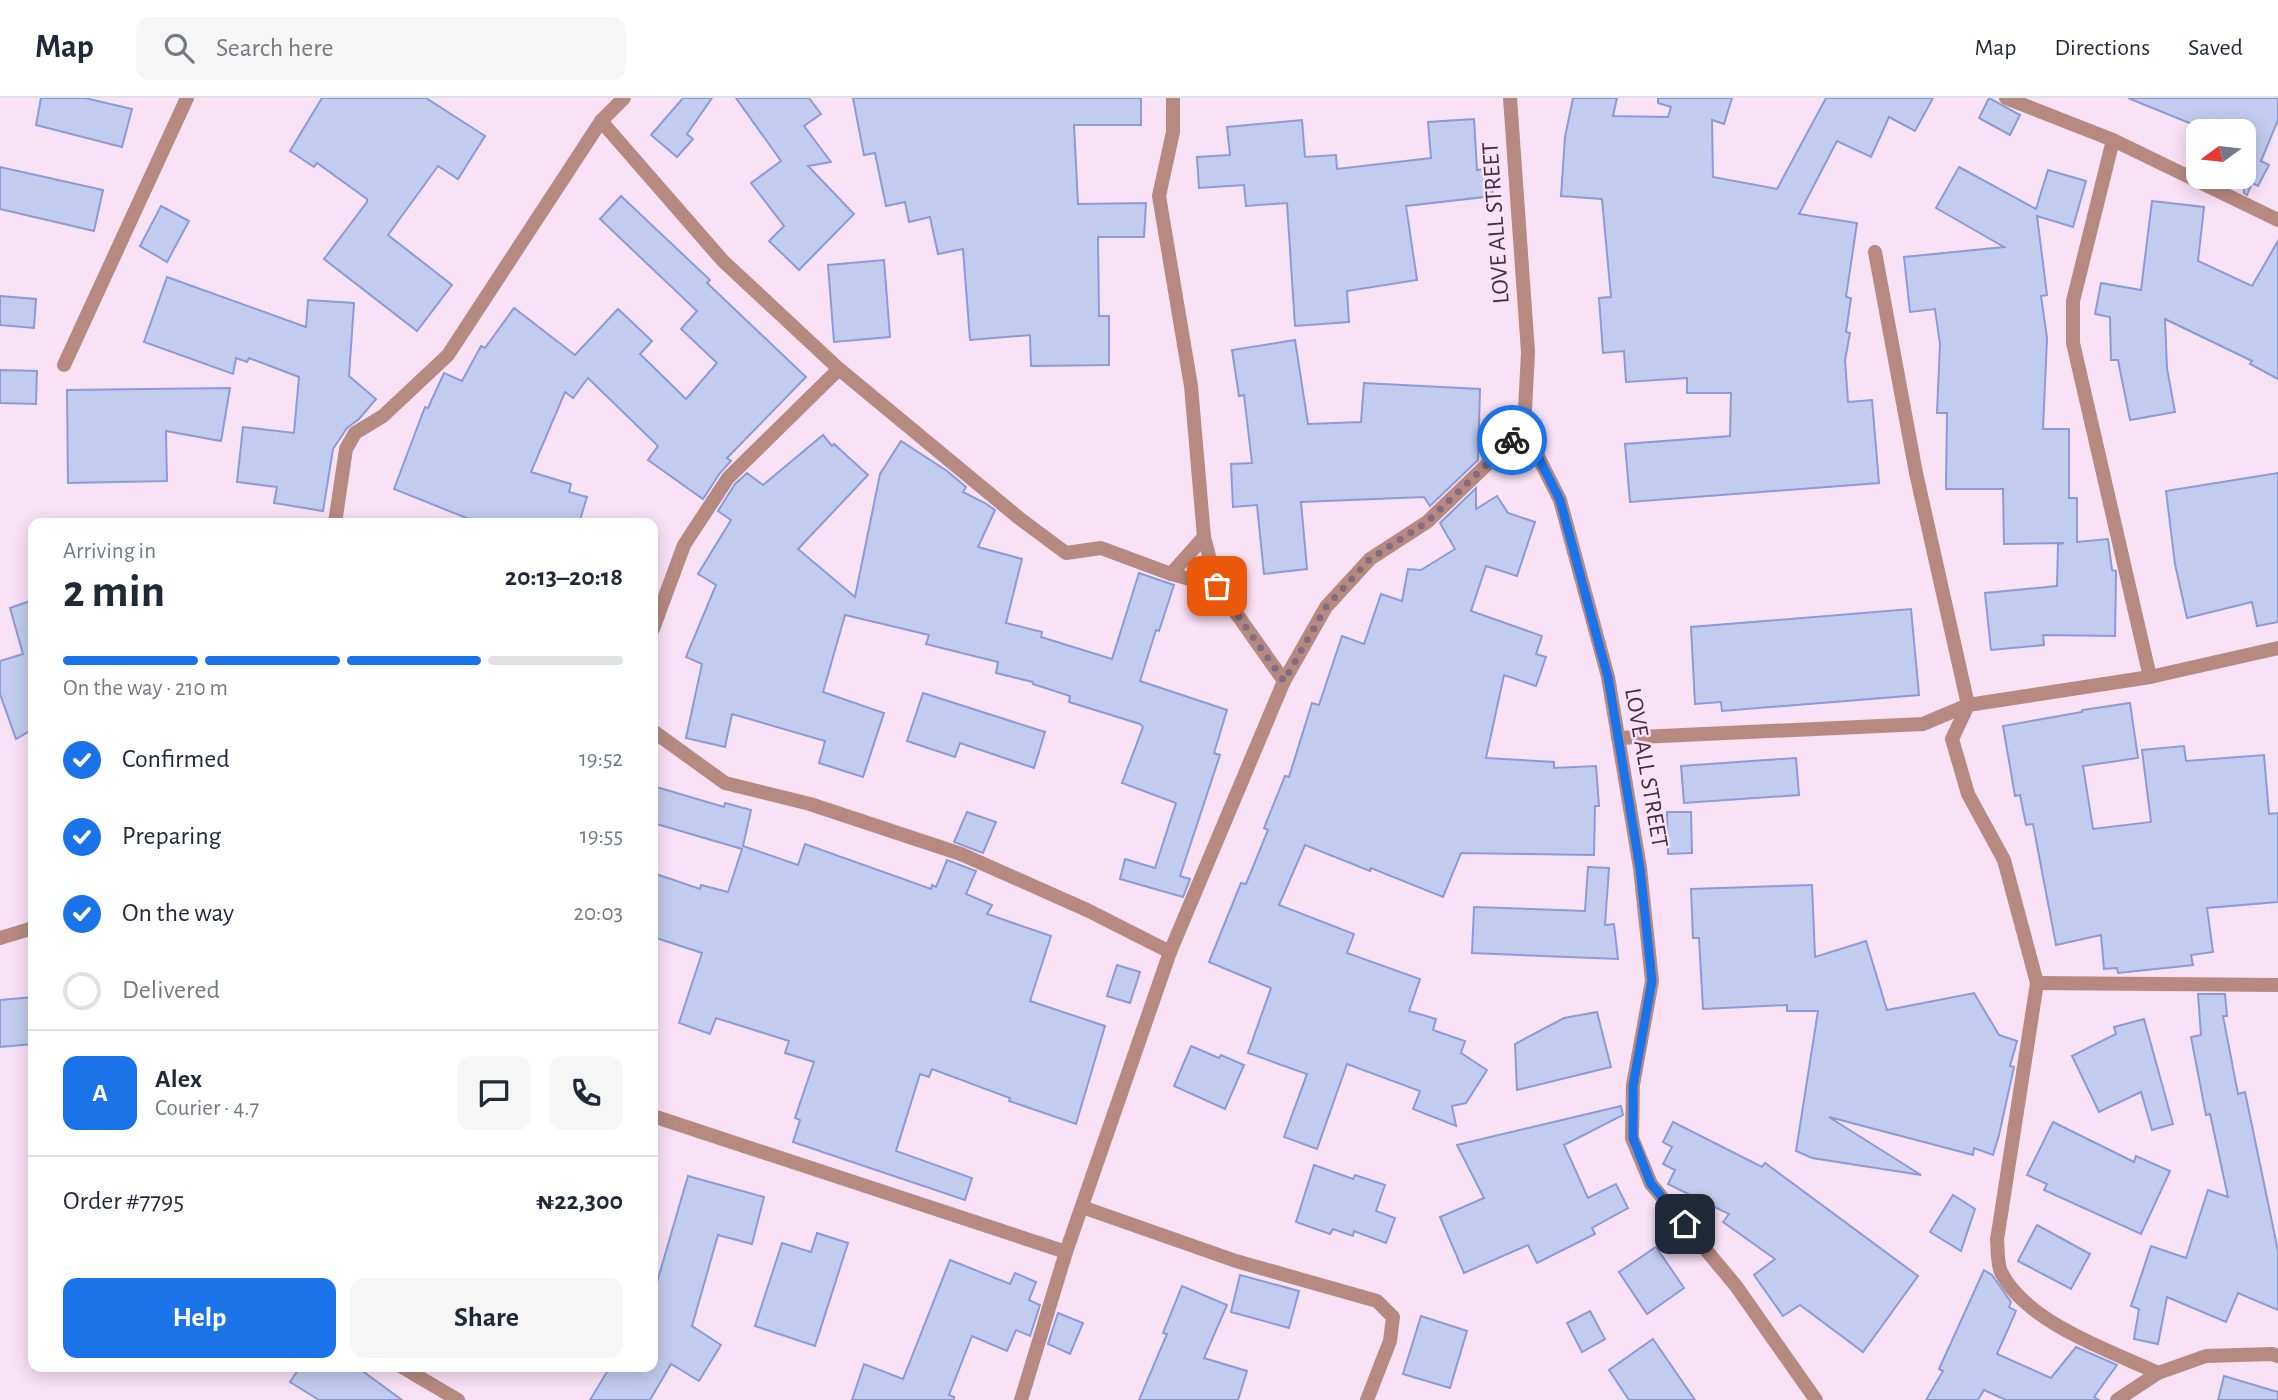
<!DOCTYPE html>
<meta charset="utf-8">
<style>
body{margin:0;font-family:"Alegreya Sans",sans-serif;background:#f6f6f7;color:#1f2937;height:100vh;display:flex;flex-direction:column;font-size:26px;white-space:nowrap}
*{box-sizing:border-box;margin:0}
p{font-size:23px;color:#747a83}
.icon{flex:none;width:38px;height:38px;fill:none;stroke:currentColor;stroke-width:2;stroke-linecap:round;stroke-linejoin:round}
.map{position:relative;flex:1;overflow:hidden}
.drawer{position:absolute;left:28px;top:420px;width:630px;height:854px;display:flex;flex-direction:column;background:#fff;border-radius:14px;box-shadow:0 4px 18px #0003}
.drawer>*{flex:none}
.needle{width:46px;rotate:255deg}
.buttons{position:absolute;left:2186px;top:21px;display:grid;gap:14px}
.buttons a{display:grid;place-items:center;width:70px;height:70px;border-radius:14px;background:#fff;box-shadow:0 4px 18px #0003;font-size:35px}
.pin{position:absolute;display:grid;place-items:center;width:60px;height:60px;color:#fff;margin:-30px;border-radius:14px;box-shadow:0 4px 10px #0006}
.courier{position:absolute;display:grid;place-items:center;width:70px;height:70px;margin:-35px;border:5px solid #1a73e8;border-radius:50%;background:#fff;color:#222;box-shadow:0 2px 9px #0007}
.headline em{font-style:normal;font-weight:700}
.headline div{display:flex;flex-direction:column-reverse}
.headline{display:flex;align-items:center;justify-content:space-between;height:119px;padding:0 35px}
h1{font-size:46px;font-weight:700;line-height:52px}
.bar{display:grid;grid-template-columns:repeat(4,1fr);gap:10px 7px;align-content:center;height:84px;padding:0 35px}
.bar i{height:9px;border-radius:5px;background:#e0e1e3}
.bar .on{background:#1a73e8}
.bar p{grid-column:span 4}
.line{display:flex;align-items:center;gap:18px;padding:0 35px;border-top:2px solid #e0e1e3}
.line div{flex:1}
.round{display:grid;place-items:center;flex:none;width:74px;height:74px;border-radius:14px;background:#f6f6f7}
ol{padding:0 35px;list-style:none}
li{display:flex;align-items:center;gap:21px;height:77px}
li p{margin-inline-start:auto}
li .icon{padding:7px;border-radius:50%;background:#1a73e8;color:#fff;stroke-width:4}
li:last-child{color:#747a83}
li i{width:38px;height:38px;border:4px solid #e0e1e3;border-radius:50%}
.cta{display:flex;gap:14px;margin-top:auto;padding:14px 35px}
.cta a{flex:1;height:80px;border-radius:14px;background:#1a73e8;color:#fff;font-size:28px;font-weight:700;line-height:80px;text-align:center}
.cta a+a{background:#f6f6f7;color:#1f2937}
header{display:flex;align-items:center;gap:42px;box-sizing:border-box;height:98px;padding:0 35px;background:#fff;border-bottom:2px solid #e0e1e3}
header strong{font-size:33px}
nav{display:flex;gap:38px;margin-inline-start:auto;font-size:24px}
.search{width:490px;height:63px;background:#f6f6f7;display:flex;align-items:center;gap:18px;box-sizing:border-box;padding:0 24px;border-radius:14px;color:#747a83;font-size:26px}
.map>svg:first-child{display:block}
.building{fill:#c2ccef;stroke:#8a9bd8;stroke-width:2}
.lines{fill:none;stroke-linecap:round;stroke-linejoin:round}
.minor{stroke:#b78a81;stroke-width:14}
.done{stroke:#846c80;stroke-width:7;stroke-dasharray:0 12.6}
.route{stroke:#1a73e8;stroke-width:9}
.labels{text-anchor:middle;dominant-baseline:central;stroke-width:5;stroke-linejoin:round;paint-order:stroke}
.street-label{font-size:24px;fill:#442d41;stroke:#fae2f6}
</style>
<header>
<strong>Map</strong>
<div class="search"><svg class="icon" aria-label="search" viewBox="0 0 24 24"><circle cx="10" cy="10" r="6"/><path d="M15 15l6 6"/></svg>Search here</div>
<nav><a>Map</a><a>Directions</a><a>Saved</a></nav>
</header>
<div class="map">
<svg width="2278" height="1302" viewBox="0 0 2278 1302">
<rect width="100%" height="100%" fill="#fae2f6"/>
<g class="building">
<path d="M 41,0 L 85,0 L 132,11 L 122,49 L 36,27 Z"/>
<path d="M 322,0 L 426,0 L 485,38 L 458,81 L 438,68 L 388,137 L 452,187 L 417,233 L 324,161 L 367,104 L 367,101 L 317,65 L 314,69 L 290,53 Z"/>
<path d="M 683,0 L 712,0 L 687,36 L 693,41 L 677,59 L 651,37 Z"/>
<path d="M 736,0 L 809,0 L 821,16 L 804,28 L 831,64 L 808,68 L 854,116 L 799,172 L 769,143 L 784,128 L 751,85 L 781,63 Z"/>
<path d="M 853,0 L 1141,0 L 1141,27 L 1074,27 L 1078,106 L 1146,105 L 1144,139 L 1098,139 L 1099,218 L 1109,218 L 1109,267 L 1031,268 L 1030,237 L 970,242 L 963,151 L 938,156 L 930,119 L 909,124 L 905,104 L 886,108 L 875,55 L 864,57 Z"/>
<path d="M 1573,0 L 1617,0 L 1613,18 L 1668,19 L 1671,9 L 1658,5 L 1658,0 L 1732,0 L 1724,26 L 1712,22 L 1713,79 L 1777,91 L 1826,0 L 1933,0 L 1915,33 L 1889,19 L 1871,59 L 1837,43 L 1799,116 L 1857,125 L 1846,199 L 1851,200 L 1846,234 L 1850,235 L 1845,262 L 1848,304 L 1872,302 L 1879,385 L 1630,404 L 1625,346 L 1730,338 L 1731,295 L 1687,295 L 1687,280 L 1626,284 L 1624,253 L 1603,255 L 1599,200 L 1611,199 L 1602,101 L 1561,98 L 1565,39 Z"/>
<path d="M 1989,0 L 2020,17 L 2010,37 L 1979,20 Z"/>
<path d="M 2128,0 L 2278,0 L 2278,22 L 2261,63 L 2269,67 L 2258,88 L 2252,85 L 2247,97 L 2244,95 L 2244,33 L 2209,33 Z"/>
<path d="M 1474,21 L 1477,72 L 1490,70 L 1493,98 L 1406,108 L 1417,182 L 1347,193 L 1349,224 L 1295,228 L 1287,105 L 1246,108 L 1244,87 L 1199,90 L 1197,59 L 1230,57 L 1227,29 L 1302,22 L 1305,59 L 1336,57 L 1337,71 L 1431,60 L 1428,24 Z"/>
<path d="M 0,69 L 103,92 L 94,133 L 0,111 Z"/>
<path d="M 1959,69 L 2036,111 L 2048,72 L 2086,83 L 2073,129 L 2037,118 L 2047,197 L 2041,198 L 2047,240 L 2043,331 L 2069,331 L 2069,400 L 2077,400 L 2077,444 L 2108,441 L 2112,472 L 2116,473 L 2116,475 L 2115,538 L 2043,537 L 2044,547 L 1991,552 L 1985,495 L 2057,488 L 2058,446 L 2064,445 L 2004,446 L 2003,391 L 1946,391 L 1947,315 L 1937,315 L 1940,246 L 1935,211 L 1910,214 L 1904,159 L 2004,149 L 1936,110 Z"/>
<path d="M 621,98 L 710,182 L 707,185 L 806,279 L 727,360 L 731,363 L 720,375 L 703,401 L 648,362 L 658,348 L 588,280 L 573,300 L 565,294 L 531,374 L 571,386 L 569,394 L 587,399 L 579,425 L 479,425 L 394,391 L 425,309 L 428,310 L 444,275 L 462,283 L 481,248 L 485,250 L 514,210 L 575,257 L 618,211 L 652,243 L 640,256 L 686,301 L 717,265 L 681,231 L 697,213 L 600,121 Z"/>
<path d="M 2152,103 L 2204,109 L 2198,163 L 2252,188 L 2278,143 L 2278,281 L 2250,266 L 2252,263 L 2165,221 L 2167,270 L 2175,314 L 2130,322 L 2118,262 L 2111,262 L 2110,219 L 2095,216 L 2101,185 L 2141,192 Z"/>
<path d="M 161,108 L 189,123 L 167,164 L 140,148 Z"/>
<path d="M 884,162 L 890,239 L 834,244 L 828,167 Z"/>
<path d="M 167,179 L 306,229 L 308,202 L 354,205 L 349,278 L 376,301 L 359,321 L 347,330 L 333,351 L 323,413 L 274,405 L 277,389 L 237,384 L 243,329 L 294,335 L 299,279 L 249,260 L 247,264 L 236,260 L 233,276 L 144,244 Z"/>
<path d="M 0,198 L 36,201 L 34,230 L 0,227 Z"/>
<path d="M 1295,242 L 1308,326 L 1361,324 L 1364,285 L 1480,291 L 1478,362 L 1430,408 L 1424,399 L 1301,404 L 1307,471 L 1264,476 L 1257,407 L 1233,409 L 1231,366 L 1252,365 L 1244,297 L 1239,298 L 1232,252 Z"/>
<path d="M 0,272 L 37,273 L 36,306 L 0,305 Z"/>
<path d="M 230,290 L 221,343 L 166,333 L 167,383 L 68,385 L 67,292 Z"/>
<path d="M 823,337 L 832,348 L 834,346 L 868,377 L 798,451 L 855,499 L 880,376 L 901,343 L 947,373 L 966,389 L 963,394 L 985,405 L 995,412 L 978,449 L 1022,461 L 1006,525 L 1042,534 L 1041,539 L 1112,561 L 1139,475 L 1174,487 L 1159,533 L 1156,532 L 1140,583 L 1227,612 L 1214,655 L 1220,657 L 1180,778 L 1190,781 L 1183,799 L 1120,781 L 1125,761 L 1155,770 L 1176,705 L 1122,685 L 1143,629 L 1140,626 L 1069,604 L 1070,598 L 1033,586 L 1033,584 L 996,575 L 998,564 L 926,546 L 929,537 L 845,517 L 823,594 L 884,615 L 863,679 L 819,665 L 825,643 L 732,616 L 725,649 L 686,640 L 702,566 L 686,559 L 716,487 L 698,476 L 731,422 L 718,413 L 735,386 L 747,375 L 763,387 Z"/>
<path d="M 2278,375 L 2278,524 L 2257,528 L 2252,504 L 2187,520 L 2175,466 L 2166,393 Z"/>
<path d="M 1476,390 L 1476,411 L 1497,398 L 1508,415 L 1535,424 L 1517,478 L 1486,468 L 1471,513 L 1542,538 L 1536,556 L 1546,559 L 1536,588 L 1504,577 L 1486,660 L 1554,664 L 1554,670 L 1596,668 L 1599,708 L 1595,708 L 1594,757 L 1461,755 L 1443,799 L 1371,770 L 1370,773 L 1305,747 L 1279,807 L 1354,836 L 1347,855 L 1420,881 L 1409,913 L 1436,921 L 1433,932 L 1465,943 L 1461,955 L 1487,972 L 1466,1005 L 1452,1008 L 1456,1028 L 1413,1011 L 1420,993 L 1347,966 L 1317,1051 L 1284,1039 L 1307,976 L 1248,955 L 1271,890 L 1209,864 L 1241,785 L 1246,786 L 1268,732 L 1264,730 L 1285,678 L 1289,679 L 1312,605 L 1319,607 L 1342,538 L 1364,546 L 1381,496 L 1402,503 L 1408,471 L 1421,472 L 1455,451 L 1440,425 Z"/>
<path d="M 33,502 L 33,631 L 16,641 L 0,596 L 0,563 L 23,556 L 10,510 Z"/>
<path d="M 1911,511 L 1919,597 L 1722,613 L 1721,604 L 1695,606 L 1691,529 Z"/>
<path d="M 923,595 L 1045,634 L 1034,670 L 960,645 L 955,659 L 907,643 Z"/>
<path d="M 2130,605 L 2138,660 L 2083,668 L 2093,731 L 2151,724 L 2142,652 L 2184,648 L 2186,663 L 2264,657 L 2269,716 L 2278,715 L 2278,804 L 2207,810 L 2213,854 L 2191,857 L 2193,867 L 2118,875 L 2117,870 L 2104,871 L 2101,837 L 2056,847 L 2033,726 L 2026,727 L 2020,697 L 2015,698 L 2003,628 L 2082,614 L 2082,612 Z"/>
<path d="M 1796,660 L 1799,697 L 1684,705 L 1681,668 Z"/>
<path d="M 653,688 L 724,709 L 725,705 L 751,712 L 743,748 L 798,767 L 805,746 L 931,791 L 932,787 L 936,789 L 947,762 L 976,773 L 966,796 L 992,807 L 987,816 L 1051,838 L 1030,903 L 1105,928 L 1076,1026 L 1009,1003 L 1010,1000 L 932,971 L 929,979 L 920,976 L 896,1053 L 972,1080 L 965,1102 L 793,1044 L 800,1022 L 795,1020 L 814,964 L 785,955 L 789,943 L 716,920 L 710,936 L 679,925 L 702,855 L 653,839 L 653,775 L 700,791 L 701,787 L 728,794 L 742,751 L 653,725 Z"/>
<path d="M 967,714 L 996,724 L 983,755 L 954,744 Z"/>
<path d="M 1667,714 L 1691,714 L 1692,755 L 1668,756 Z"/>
<path d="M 1588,769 L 1609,770 L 1605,827 L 1614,826 L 1618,861 L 1472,855 L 1474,809 L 1585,813 Z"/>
<path d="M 1812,787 L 1815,859 L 1866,843 L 1887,912 L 1974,895 L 1999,937 L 2017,943 L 2010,968 L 2014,969 L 1999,1037 L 1993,1057 L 1974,1050 L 1973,1057 L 1829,1019 L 1921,1077 L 1812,1060 L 1796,1053 L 1818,913 L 1787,913 L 1787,907 L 1703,911 L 1699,840 L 1693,840 L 1691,791 Z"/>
<path d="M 1117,867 L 1140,874 L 1130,905 L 1107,898 Z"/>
<path d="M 2198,896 L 2225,896 L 2227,918 L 2223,918 L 2238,996 L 2245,994 L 2278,1153 L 2278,1212 L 2238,1195 L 2226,1224 L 2167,1199 L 2158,1246 L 2134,1241 L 2139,1211 L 2131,1208 L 2151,1148 L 2186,1160 L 2208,1092 L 2228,1099 L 2210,1016 L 2206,1017 L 2191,939 L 2201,937 Z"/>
<path d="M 33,899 L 33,946 L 0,949 L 0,902 Z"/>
<path d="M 1597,914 L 1611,969 L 1517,992 L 1515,946 L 1564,920 Z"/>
<path d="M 2144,921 L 2173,1026 L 2152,1032 L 2141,994 L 2099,1014 L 2072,958 L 2116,936 L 2114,929 Z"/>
<path d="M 1191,948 L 1219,960 L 1221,957 L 1244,967 L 1225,1011 L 1174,988 Z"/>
<path d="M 1621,1008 L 1623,1017 L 1564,1047 L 1588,1100 L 1616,1086 L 1628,1110 L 1592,1130 L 1595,1136 L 1537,1165 L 1528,1147 L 1464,1175 L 1440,1119 L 1484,1100 L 1457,1047 Z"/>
<path d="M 1673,1024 L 1762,1069 L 1765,1065 L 1918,1178 L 1863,1254 L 1800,1207 L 1783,1218 L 1754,1177 L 1775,1161 L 1723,1124 L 1729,1116 L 1668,1086 L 1675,1072 L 1663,1066 L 1672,1049 L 1663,1044 Z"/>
<path d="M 2053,1024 L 2134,1064 L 2136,1058 L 2170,1073 L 2141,1136 L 2044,1092 L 2047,1086 L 2027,1077 Z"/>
<path d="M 1314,1067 L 1353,1081 L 1355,1077 L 1385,1087 L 1376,1113 L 1395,1120 L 1386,1145 L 1354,1133 L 1353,1138 L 1333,1131 L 1330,1136 L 1296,1124 Z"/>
<path d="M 688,1078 L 764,1099 L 752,1146 L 718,1137 L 692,1228 L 721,1247 L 699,1283 L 671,1266 L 650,1302 L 590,1302 L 610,1269 L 653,1269 L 653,1198 Z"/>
<path d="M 1953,1097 L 1975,1111 L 1961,1153 L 1930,1134 Z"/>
<path d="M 2037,1127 L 2090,1156 L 2071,1191 L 2018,1163 Z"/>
<path d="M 817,1135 L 848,1145 L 815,1248 L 755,1228 L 782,1145 L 811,1154 Z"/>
<path d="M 1656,1149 L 1684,1190 L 1647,1216 L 1619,1174 Z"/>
<path d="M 950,1162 L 1010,1186 L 1015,1175 L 1036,1184 L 1029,1202 L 1040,1207 L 1030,1238 L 1016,1232 L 1007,1253 L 972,1238 L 949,1297 L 954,1299 L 954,1302 L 852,1302 L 864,1266 L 903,1281 Z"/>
<path d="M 1984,1172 L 1992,1177 L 2011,1204 L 2009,1209 L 2016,1213 L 1997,1256 L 2051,1280 L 2076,1249 L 2117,1267 L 2094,1299 L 2099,1302 L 2006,1302 L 1984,1292 L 1978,1302 L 1926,1302 L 1943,1273 L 1939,1271 Z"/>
<path d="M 1240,1177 L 1299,1193 L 1289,1230 L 1231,1214 Z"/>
<path d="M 1182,1188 L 1227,1207 L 1204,1260 L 1247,1273 L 1238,1302 L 1139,1302 L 1167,1236 L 1163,1235 Z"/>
<path d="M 1590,1213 L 1605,1241 L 1582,1254 L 1567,1225 Z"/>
<path d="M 1058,1215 L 1083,1225 L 1070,1256 L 1048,1246 Z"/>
<path d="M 1421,1218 L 1467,1233 L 1450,1290 L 1403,1276 Z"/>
<path d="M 1653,1241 L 1695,1302 L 1629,1302 L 1609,1272 Z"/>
<path d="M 300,1269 L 357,1269 L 402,1302 L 319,1302 L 290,1284 Z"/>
<path d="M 2224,1278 L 2278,1294 L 2278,1302 L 2218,1302 Z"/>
</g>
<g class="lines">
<g class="minor">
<path d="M 1173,0 L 1173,34 L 1159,98 L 1191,288 L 1204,439 L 1217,488 L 1284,583"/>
<path d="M 1510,0 L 1528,254 L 1524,331 L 1560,402 L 1608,579 L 1640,770 L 1652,883 L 1633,987 L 1632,1040 L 1651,1086 L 1736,1188 L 1816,1302"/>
<path d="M 2006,0 L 2113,42 L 2278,122"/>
<path d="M 601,23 L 723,163 L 839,271 L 728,380 L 684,447 L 653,531"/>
<path d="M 1875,154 L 1916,375 L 1968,607 L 1952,641 L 1968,696 L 2004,762 L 2037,885 L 1997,1142 C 1998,1151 1997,1165 2001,1174 C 2027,1225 2108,1252 2158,1275"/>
<path d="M 64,267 L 187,0"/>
<path d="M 839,271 L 1019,420 L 1066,455 L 1101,450 L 1171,476 L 1217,488"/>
<path d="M 335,425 L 346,351 L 355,335 L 383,318 L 448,257 L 601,23 L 624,0"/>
<path d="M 1171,476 L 1204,439"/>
<path d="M 2150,579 L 2278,550"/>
<path d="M 653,633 L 725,685 L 810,706 L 961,756 L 1087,812 L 1170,854"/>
<path d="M 1618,640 L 1923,626 L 1968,607 L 2150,579 L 2073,245 L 2073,203 L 2113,42"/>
<path d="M 0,840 L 33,830"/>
<path d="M 2037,885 L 2278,887"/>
<path d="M 653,1018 L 1066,1154"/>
<path d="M 1082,1109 L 1236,1163 L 1377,1203 L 1393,1219 L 1390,1243 L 1367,1302"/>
<path d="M 402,1269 L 458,1302"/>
<path d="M 1021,1302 L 1066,1154 L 1170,854 L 1284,583 L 1326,509 L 1370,461 L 1427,424 L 1524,331"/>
<path d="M 2117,1302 L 2158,1275 L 2206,1258 L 2272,1256 L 2278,1258"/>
</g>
</g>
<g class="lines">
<path class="done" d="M 1217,488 L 1284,583 L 1326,509 L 1370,461 L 1427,424 L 1512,342"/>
<path class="route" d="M 1512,342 L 1524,331 L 1560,402 L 1601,554 L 1608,579 L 1640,770 L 1652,883 L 1633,988 L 1633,1040 L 1651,1086 L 1685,1126"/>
</g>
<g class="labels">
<g class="street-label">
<text transform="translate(1496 125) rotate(-94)">LOVE ALL STREET</text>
<text transform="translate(1646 670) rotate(80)">LOVE ALL STREET</text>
</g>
</g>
</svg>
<div class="buttons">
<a><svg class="needle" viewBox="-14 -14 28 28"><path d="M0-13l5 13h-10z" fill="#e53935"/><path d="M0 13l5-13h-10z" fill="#747a83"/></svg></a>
</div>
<div class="pin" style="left:1217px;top:488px;background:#ea580c"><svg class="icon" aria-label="bag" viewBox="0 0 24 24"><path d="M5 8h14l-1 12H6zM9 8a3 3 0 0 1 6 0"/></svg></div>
<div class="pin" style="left:1685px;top:1126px;background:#1f2937"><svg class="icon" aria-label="home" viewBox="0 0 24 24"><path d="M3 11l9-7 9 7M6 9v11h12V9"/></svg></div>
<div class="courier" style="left:1512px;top:342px"><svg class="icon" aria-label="bike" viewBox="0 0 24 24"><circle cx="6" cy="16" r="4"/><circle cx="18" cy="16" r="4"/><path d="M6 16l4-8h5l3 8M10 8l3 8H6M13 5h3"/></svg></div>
<section class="drawer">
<div class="headline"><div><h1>2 min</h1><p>Arriving in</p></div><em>20:13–20:18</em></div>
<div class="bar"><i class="on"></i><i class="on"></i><i class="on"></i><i></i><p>On the way · 210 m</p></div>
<ol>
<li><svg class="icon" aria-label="check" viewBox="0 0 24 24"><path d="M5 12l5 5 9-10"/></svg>Confirmed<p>19:52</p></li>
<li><svg class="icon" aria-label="check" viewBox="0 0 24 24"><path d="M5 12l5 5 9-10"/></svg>Preparing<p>19:55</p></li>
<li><svg class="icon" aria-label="check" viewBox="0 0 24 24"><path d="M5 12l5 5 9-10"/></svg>On the way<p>20:03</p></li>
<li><i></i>Delivered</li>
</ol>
<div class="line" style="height:126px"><b class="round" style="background:#1a73e8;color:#fff">A</b><div><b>Alex</b><p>Courier · 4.7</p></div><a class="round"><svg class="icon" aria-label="chat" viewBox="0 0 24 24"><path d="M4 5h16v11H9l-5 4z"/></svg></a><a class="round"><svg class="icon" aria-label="phone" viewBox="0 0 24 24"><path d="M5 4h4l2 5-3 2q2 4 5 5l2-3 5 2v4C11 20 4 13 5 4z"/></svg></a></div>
<div class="line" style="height:91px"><div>Order #7795</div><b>₦22,300</b></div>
<div class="cta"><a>Help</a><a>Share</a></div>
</section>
</div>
